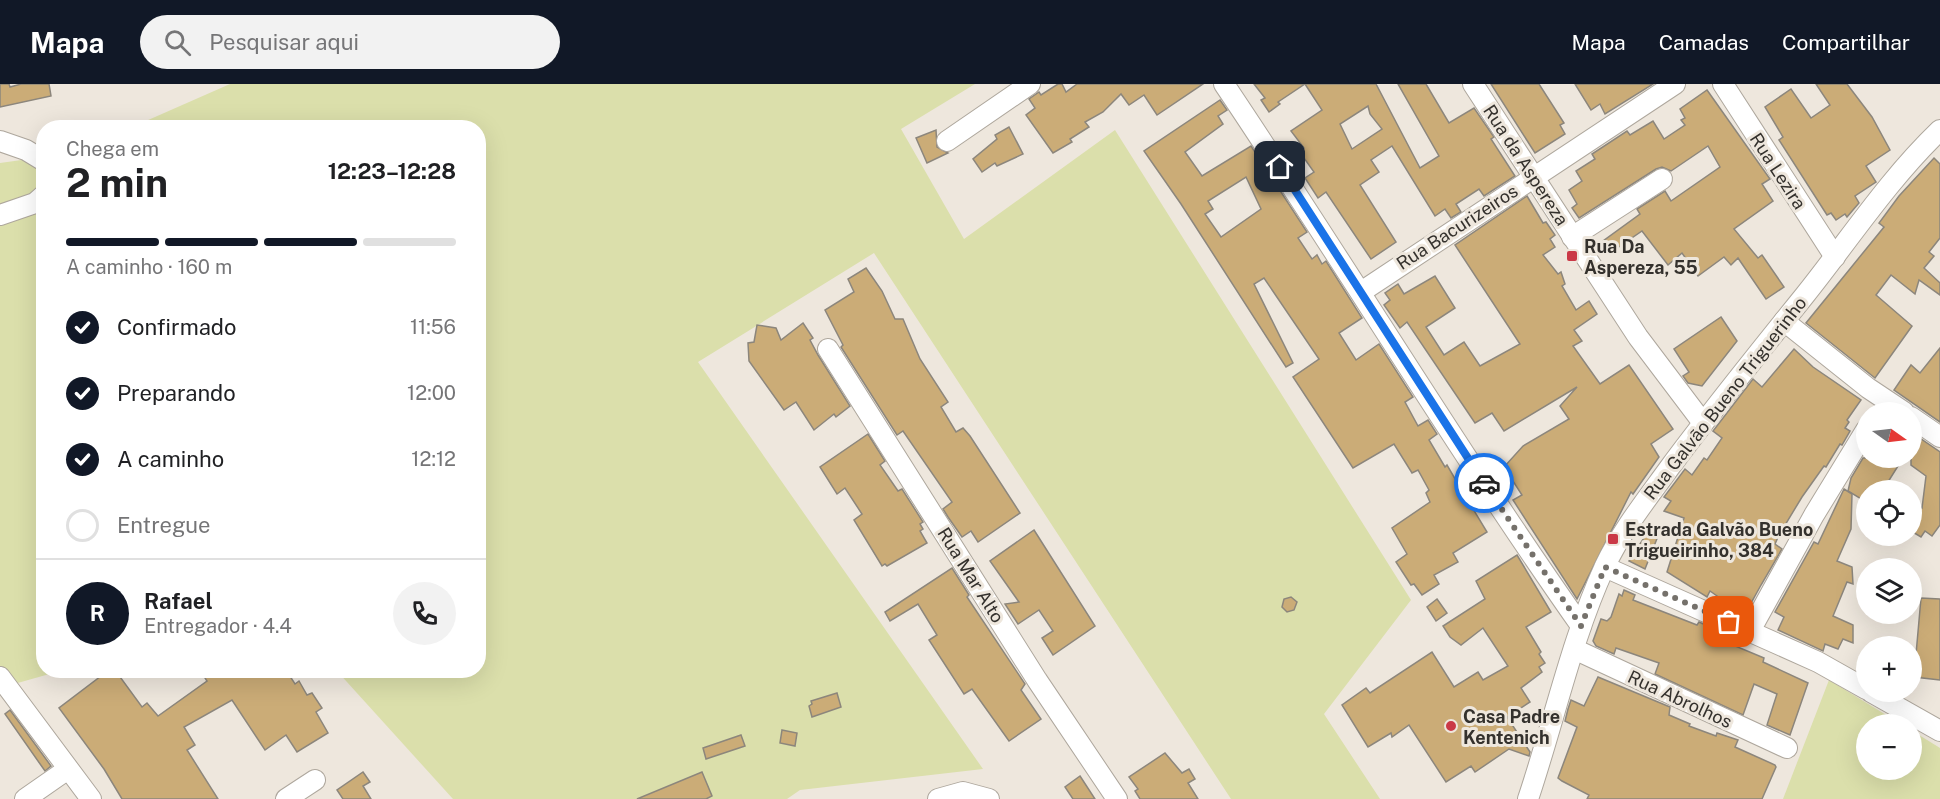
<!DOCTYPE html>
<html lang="pt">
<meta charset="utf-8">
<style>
body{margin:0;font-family:"Public Sans",sans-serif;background:#f2f2f2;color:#202124;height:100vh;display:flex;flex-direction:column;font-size:22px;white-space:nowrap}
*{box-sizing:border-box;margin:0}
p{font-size:20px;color:#757577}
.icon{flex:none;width:33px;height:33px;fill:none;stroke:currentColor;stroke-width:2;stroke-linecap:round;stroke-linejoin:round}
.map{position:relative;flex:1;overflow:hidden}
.details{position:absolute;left:36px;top:36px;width:450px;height:558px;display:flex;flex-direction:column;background:#fff;border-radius:24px;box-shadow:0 6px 24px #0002}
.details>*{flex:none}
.needle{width:39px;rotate:104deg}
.controls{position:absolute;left:1856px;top:318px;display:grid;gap:12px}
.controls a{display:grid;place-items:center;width:66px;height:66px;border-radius:50%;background:#fff;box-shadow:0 6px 24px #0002;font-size:30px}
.pin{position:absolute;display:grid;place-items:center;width:51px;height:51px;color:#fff;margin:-26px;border-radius:12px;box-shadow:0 3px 9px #0006}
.courier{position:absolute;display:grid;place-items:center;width:60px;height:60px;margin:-30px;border:4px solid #1a73e8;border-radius:50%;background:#fff;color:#222;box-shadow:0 2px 8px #0007}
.summary em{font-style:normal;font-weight:700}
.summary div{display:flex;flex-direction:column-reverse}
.summary{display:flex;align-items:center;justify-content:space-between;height:102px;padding:0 30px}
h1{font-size:39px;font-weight:700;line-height:45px}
.bar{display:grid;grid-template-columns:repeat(4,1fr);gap:9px 6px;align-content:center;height:72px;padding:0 30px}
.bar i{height:8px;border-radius:4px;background:#e0e0e0}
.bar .on{background:#111827}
.bar p{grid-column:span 4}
.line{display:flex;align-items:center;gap:15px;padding:0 30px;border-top:2px solid #e0e0e0}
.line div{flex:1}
.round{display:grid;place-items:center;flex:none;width:63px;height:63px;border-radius:32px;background:#f2f2f2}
ol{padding:0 30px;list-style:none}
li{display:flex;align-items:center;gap:18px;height:66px}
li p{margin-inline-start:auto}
li .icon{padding:6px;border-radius:50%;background:#111827;color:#fff;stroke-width:4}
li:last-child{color:#757577}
li i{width:33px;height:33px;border:3px solid #e0e0e0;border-radius:50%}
header{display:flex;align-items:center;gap:36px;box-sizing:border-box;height:84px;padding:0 30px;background:#111827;color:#fff}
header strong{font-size:28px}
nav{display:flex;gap:33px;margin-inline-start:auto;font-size:21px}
.search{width:420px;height:54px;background:#f2f2f2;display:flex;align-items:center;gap:15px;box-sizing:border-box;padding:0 21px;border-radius:33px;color:#757577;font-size:22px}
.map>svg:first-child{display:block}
.green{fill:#dbdfab}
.building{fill:#cbac77;stroke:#8c867c;stroke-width:1.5;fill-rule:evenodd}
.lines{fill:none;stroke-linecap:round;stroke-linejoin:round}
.minor-casing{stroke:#aea79d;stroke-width:22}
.minor{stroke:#fff;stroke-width:20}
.done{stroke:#75716b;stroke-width:6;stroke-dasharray:0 10.8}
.route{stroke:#1a73e8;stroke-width:8}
.poi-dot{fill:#ca3947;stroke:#eee7dd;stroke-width:2}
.labels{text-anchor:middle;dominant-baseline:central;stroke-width:6;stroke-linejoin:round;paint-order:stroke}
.street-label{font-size:18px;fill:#34312d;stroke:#eee7dd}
.poi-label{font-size:18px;font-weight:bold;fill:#34312d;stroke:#eee7dd;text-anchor:start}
</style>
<header>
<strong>Mapa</strong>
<div class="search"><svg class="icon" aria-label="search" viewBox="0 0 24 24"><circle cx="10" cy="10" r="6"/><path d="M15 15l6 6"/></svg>Pesquisar aqui</div>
<nav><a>Mapa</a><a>Camadas</a><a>Compartilhar</a></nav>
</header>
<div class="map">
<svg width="1940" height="715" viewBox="0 0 1940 715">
<rect width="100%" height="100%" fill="#eee7dd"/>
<g class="green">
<path d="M 230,0 L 975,0 L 901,45 L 964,155 L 1115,46 L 1411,516 L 1324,630 L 1380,715 L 1231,715 L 874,169 L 698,278 L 983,685 L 800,706 L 787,715 L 453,715 L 337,587 L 478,586 L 478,44 L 130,44 Z"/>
<path d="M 43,73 L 44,586 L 60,587 L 0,604 L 0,79 Z"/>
<path d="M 1829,596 L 1901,640 L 1866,640 L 1866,686 L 1911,686 L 1911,646 L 1940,664 L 1940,715 L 1783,715 Z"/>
</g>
<g class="building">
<path d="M 0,0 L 9,0 L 10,3 L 21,0 L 49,0 L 51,12 L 0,23 Z"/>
<path d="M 1058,0 L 1062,0 L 1066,8 L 1077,0 L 1203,0 L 1157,31 L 1144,11 L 1129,21 L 1121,10 L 1103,28 L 1085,38 L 1089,43 L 1070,55 L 1072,58 L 1053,69 L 1026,31 L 1035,24 L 1029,15 L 1039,8 L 1041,11 Z"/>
<path d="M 1254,0 L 1376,0 L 1420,84 L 1439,72 L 1398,0 L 1426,0 L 1449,39 L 1474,24 L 1494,53 L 1491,55 L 1515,92 L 1484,112 L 1479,105 L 1456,120 L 1461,128 L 1451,134 L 1445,125 L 1435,132 L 1392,62 L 1371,76 L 1379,88 L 1360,101 L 1396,158 L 1371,175 L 1326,108 L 1318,114 L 1305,94 L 1314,88 L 1299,67 L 1304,64 L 1291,47 L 1322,26 L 1305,0 L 1278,18 L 1280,20 L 1269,28 L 1261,16 L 1265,14 ZM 1368,22 L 1370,30 L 1382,45 L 1352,65 L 1340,40 Z"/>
<path d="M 1491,0 L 1539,0 L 1564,39 L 1560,41 L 1565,50 L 1535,69 Z"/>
<path d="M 1575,0 L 1653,0 L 1605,30 L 1600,20 L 1591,26 Z"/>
<path d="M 1816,0 L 1847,0 L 1872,33 L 1890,66 L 1866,82 L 1876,98 L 1855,112 L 1859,119 L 1847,133 L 1845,130 L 1836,136 L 1831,129 L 1827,131 L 1779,56 L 1783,53 L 1765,23 L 1791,5 L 1811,34 L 1830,21 Z"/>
<path d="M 1707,6 L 1770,95 L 1762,100 L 1773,117 L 1734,145 L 1758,174 L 1762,171 L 1784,203 L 1766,215 L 1738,174 L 1731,181 L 1724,173 L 1698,192 L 1682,169 L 1668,181 L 1642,147 L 1610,169 L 1603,157 L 1640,130 L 1637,125 L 1665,107 L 1671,117 L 1720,83 L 1708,62 L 1671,87 L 1662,83 L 1656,85 L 1579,134 L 1572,124 L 1577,120 L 1569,106 L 1582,97 L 1576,87 L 1595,75 L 1592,70 L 1627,47 L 1630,51 L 1653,37 L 1664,55 L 1685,41 L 1681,36 L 1685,34 L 1680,25 Z"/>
<path d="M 1220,16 L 1227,26 L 1218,32 L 1223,40 L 1185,68 L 1202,92 L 1251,62 L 1307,148 L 1298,154 L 1312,175 L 1317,171 L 1322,180 L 1326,177 L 1362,234 L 1339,249 L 1356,276 L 1379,260 L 1413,313 L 1405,318 L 1418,342 L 1428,336 L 1437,350 L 1429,356 L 1445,383 L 1447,381 L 1458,400 L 1467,395 L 1476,409 L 1467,415 L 1487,448 L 1453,469 L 1458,478 L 1434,491 L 1439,500 L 1422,511 L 1414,500 L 1411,501 L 1396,478 L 1407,470 L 1392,444 L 1430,418 L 1426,409 L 1429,406 L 1418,386 L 1412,389 L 1394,360 L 1353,384 L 1293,293 L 1319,275 L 1264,194 L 1254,200 L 1293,279 L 1286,283 L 1181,120 L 1144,67 ZM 1246,93 L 1261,125 L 1221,153 L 1205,130 L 1213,125 L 1208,117 Z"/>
<path d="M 1009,43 L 1023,70 L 997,82 L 995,79 L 982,88 L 973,75 L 997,55 L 995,51 Z"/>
<path d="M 936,46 L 937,63 L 948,69 L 927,79 L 916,54 Z"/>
<path d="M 1934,74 L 1940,80 L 1940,154 L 1929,168 L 1934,172 L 1924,184 L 1940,199 L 1940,211 L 1919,196 L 1915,210 L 1891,191 L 1876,211 L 1912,242 L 1875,294 L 1806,239 L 1884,143 L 1879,139 L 1899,112 Z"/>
<path d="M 1527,112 L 1543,139 L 1546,138 L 1555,151 L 1550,155 L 1555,163 L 1543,171 L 1558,190 L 1561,188 L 1565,200 L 1562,202 L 1576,226 L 1589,217 L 1597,230 L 1574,246 L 1582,257 L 1573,262 L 1600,300 L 1629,281 L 1673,345 L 1651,360 L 1659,373 L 1633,410 L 1631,408 L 1577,515 L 1513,416 L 1522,411 L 1504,383 L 1523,362 L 1569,335 L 1560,322 L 1577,303 L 1504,347 L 1492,329 L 1475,339 L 1407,238 L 1400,244 L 1384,221 L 1390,216 L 1385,209 L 1398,200 L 1404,210 L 1435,192 L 1455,224 L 1426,243 L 1444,271 L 1464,258 L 1480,282 L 1520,260 L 1455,161 Z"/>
<path d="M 866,184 L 882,207 L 895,235 L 903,235 L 920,275 L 948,318 L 941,323 L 956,348 L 963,344 L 970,352 L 1020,429 L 978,458 L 971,447 L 962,453 L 948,433 L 943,425 L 952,418 L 903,347 L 897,351 L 841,263 L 843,261 L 825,226 L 854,208 L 848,195 Z"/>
<path d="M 1721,233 L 1737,257 L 1702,302 L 1688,299 L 1683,292 L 1689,288 L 1674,265 Z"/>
<path d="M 803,239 L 813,254 L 810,256 L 818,271 L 850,322 L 836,333 L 834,330 L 814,346 L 796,318 L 784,326 L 749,277 L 748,259 L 754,258 L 757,241 L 776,244 L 781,256 Z"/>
<path d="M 1940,264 L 1940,338 L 1894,306 L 1911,281 L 1920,289 Z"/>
<path d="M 1794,265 L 1813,283 L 1861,316 L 1847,336 L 1849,338 L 1845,344 L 1850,347 L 1842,361 L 1840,360 L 1826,383 L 1824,382 L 1802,413 L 1779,451 L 1775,460 L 1782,465 L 1761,501 L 1750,521 L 1743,517 L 1737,526 L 1710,507 L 1707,513 L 1667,488 L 1684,434 L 1664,427 L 1671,417 L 1664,413 L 1685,385 L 1692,391 L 1704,374 L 1707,376 L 1722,354 L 1713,347 L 1753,295 L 1762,303 Z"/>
<path d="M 1911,348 L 1940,368 L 1940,441 L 1932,452 L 1925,447 L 1921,453 L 1911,447 L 1911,416 L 1922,424 L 1926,392 L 1911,381 Z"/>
<path d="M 868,350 L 885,377 L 880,381 L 898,407 L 902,405 L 923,438 L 920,440 L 923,445 L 920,447 L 927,459 L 887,482 L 885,480 L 882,482 L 854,436 L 862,430 L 845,404 L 837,410 L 820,383 Z"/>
<path d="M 1863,374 L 1903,374 L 1883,406 L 1866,406 L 1866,418 L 1848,407 L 1851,394 Z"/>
<path d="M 1844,405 L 1852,410 L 1851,445 L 1837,477 L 1852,483 L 1853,500 L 1847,498 L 1833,532 L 1853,541 L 1853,559 L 1843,555 L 1838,565 L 1825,560 L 1823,567 L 1778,546 L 1784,533 L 1775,528 L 1814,458 L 1818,460 Z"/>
<path d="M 1034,446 L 1095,542 L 1053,571 L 1042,554 L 1053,547 L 1039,526 L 1018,540 L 1005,520 L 1019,518 L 990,477 Z"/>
<path d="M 1649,446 L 1658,452 L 1645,485 L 1629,477 Z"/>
<path d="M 1517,471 L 1551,528 L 1526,543 L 1541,568 L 1539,570 L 1545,579 L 1539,583 L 1542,588 L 1521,604 L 1530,618 L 1507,633 L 1530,668 L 1529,672 L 1509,665 L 1475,688 L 1471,682 L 1446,698 L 1409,641 L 1392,653 L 1391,649 L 1368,663 L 1342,621 L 1366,604 L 1370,609 L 1432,568 L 1454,603 L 1478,588 L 1483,596 L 1508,582 L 1483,544 L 1461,561 L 1450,553 L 1443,542 L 1485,515 L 1476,497 Z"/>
<path d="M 952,484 L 969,511 L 967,513 L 1025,600 L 1021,606 L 1041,635 L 1009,657 L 972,605 L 964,610 L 929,556 L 937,551 L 918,520 L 890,537 L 885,528 Z"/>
<path d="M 1624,506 L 1635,511 L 1633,516 L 1697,541 L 1699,538 L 1732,553 L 1728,559 L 1764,574 L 1763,578 L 1808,599 L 1790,651 L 1767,641 L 1777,610 L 1754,600 L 1743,631 L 1655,590 L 1659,579 L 1616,564 L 1614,570 L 1596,562 L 1593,557 L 1601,535 L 1607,537 L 1611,533 L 1619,510 L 1622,512 Z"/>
<path d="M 1291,513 L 1297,518 L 1294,526 L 1287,528 L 1282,523 L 1284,515 Z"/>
<path d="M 1921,514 L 1940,515 L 1940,596 L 1914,593 Z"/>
<path d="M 1437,515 L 1447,529 L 1436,537 L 1427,523 Z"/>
<path d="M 109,586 L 115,586 L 142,623 L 147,619 L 158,632 L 207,597 L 200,586 L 286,586 L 295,600 L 299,597 L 307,611 L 312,609 L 322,624 L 316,628 L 328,649 L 297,668 L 286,651 L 265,666 L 232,616 L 184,643 L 195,661 L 187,666 L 218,715 L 122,715 L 104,685 L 59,624 Z"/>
<path d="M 1598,593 L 1670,623 L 1669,631 L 1690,640 L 1689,642 L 1716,652 L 1717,649 L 1738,656 L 1735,663 L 1775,681 L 1776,683 L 1762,715 L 1587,715 L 1589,711 L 1562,697 L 1558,694 L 1577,643 L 1565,637 L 1568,625 L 1571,616 L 1584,622 Z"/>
<path d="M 837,609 L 841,623 L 812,633 L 809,622 L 812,620 L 811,617 Z"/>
<path d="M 10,626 L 51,682 L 45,687 L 5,630 Z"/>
<path d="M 782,646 L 797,649 L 795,662 L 780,659 Z"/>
<path d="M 741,651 L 745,662 L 706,675 L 703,664 Z"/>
<path d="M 1165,669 L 1182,689 L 1189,685 L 1195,695 L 1188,699 L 1198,715 L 1140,715 L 1135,707 L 1138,705 L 1129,693 Z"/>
<path d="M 363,688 L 370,698 L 363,702 L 371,715 L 343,715 L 337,706 Z"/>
<path d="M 702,688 L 712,712 L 706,715 L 637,715 Z"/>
<path d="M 1080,692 L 1095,715 L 1073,715 L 1065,703 Z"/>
</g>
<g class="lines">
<defs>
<g id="minor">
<path d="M 1224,0 C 1345,180 1457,366 1581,542"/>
<path d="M 1473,0 L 1638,253 L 1703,339"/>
<path d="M 1723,0 L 1835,173"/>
<path d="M 0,57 L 26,66 L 44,77"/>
<path d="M 947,57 L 1030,0"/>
<path d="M 0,131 L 35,119 L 44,111"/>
<path d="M 1572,153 L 1662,95"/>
<path d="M 1361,208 L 1675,0"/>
<path d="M 1784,237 L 1868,304 L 1904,328"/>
<path d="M 828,265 L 1037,596 L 1117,715"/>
<path d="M 1911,333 L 1940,353"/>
<path d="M 1605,483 L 1818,578 L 1866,605"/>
<path d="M 1750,547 L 1814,431 L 1866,346"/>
<path d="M 1574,565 L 1787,664"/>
<path d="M 0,593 L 91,715"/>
<path d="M 1871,608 L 1940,647"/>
<path d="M 25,715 L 68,685"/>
<path d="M 286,715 L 315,696"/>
<path d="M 938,715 L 963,708 L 989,715"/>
<path d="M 1528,715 C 1554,638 1571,556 1605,482 C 1622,446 1647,415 1670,383 C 1713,325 1759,268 1805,211 C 1849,156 1888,96 1940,46"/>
</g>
</defs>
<use href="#minor" class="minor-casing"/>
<use href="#minor" class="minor"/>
</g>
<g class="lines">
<path class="done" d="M 1484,399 L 1581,542 L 1605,483 L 1729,538"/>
<path class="route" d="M 1280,83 L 1484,399"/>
</g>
<g class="poi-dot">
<rect x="1566" y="166" width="12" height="12" rx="3"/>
<rect x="1607" y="449" width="12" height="12" rx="3"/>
<circle cx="1451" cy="642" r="6"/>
</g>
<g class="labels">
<g class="street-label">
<text transform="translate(1526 81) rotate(57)">Rua da Aspereza</text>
<text transform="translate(1778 87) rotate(57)">Rua Lezira</text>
<text transform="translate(1457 143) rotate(-33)">Rua Bacurizeiros</text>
<text transform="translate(1725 314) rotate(-52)">Rua Galvão Bueno Triguerinho</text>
<text transform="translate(971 491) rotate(58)">Rua Mar Alto</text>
<text transform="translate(1680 615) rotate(25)">Rua Abrolhos</text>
</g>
<g class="poi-label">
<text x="1584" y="162">Rua Da<tspan x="1584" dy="21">Aspereza, 55</tspan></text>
<text x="1625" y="445">Estrada Galvão Bueno<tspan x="1625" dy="21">Trigueirinho, 384</tspan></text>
<text x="1463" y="632">Casa Padre<tspan x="1463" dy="21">Kentenich</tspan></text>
</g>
</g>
</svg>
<div class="controls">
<a><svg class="needle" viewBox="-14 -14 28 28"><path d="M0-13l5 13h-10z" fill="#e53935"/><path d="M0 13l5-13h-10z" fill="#757577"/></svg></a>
<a><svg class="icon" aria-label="locate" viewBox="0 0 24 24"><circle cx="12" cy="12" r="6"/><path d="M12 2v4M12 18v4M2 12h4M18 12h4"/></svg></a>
<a><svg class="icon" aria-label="layers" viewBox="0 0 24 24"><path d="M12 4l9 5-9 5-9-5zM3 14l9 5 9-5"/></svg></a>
<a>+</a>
<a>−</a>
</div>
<div class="pin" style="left:1729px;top:538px;background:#ea580c"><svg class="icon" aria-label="bag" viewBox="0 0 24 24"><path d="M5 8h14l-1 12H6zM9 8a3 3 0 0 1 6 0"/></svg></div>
<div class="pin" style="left:1280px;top:83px;background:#1f2937"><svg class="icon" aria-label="home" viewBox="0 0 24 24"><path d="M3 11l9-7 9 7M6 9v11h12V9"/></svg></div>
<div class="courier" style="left:1484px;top:399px"><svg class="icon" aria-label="car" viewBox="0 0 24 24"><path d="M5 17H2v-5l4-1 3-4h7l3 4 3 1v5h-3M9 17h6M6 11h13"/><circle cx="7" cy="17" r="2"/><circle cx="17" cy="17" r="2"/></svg></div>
<section class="details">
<div class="summary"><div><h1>2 min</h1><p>Chega em</p></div><em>12:23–12:28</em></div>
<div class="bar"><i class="on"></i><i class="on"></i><i class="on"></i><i></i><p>A caminho · 160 m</p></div>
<ol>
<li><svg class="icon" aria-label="check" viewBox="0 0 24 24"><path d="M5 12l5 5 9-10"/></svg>Confirmado<p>11:56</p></li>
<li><svg class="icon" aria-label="check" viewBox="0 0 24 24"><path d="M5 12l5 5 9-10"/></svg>Preparando<p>12:00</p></li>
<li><svg class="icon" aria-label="check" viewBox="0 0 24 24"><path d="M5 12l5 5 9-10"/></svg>A caminho<p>12:12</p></li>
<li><i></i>Entregue</li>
</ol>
<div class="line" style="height:108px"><b class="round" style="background:#111827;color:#fff">R</b><div><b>Rafael</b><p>Entregador · 4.4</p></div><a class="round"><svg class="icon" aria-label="phone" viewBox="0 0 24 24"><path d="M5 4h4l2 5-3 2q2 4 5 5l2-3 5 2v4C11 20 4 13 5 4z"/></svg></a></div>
</section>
</div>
